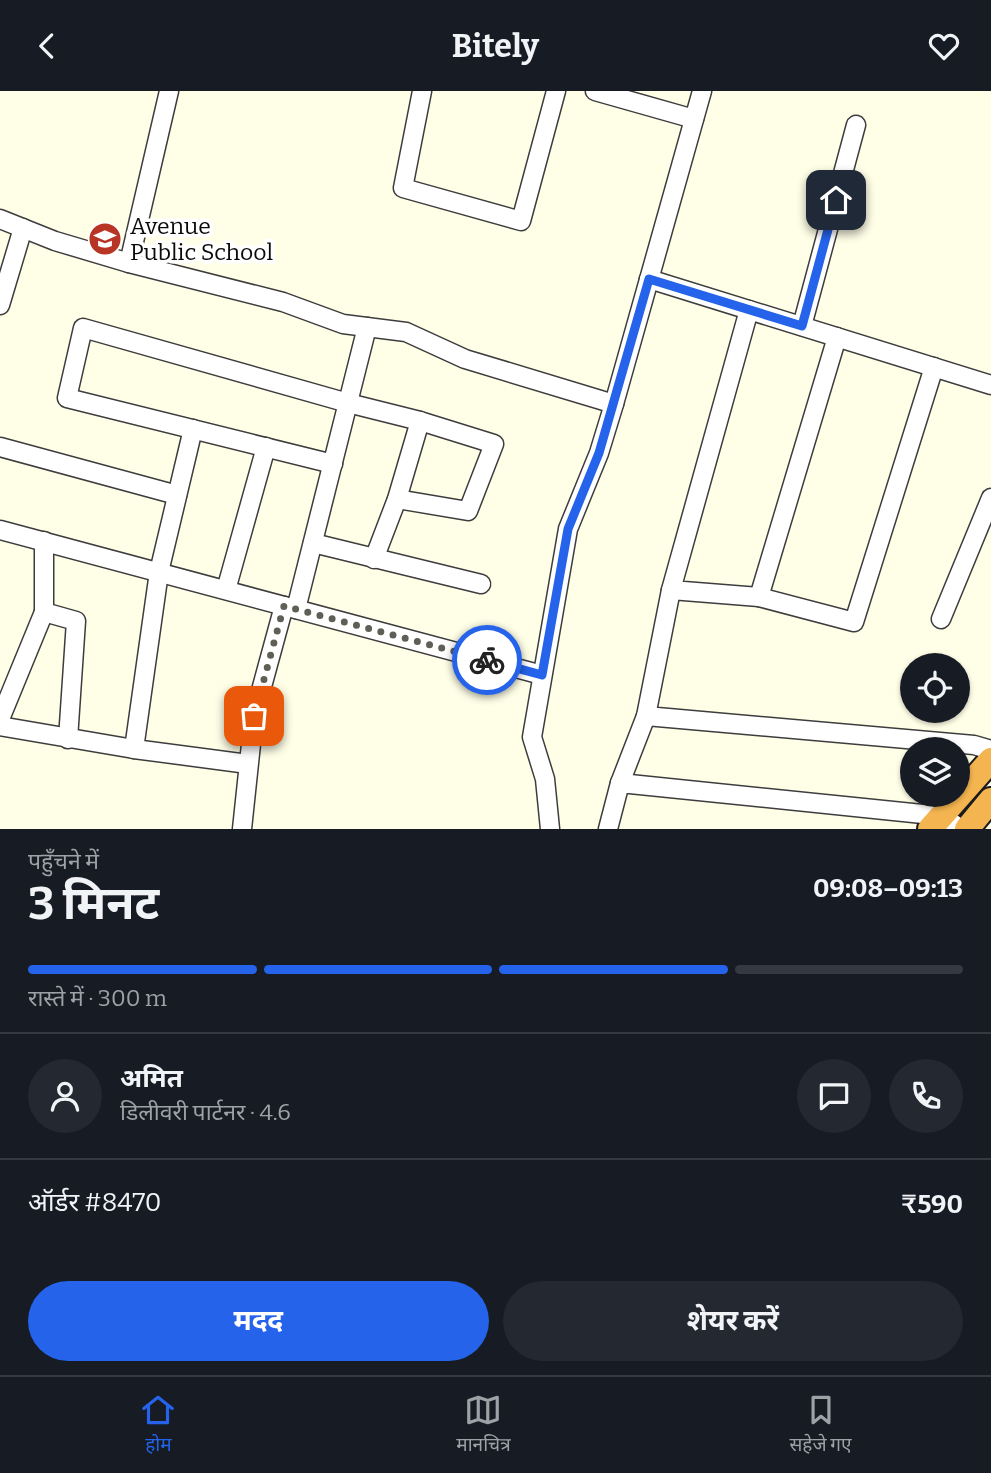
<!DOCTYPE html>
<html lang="hi">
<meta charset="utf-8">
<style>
body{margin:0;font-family:Bitter,"Noto Sans Devanagari",serif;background:#242831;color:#f1f3f6;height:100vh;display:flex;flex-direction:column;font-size:26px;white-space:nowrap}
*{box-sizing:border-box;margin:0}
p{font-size:23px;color:#9ea1a6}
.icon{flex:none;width:38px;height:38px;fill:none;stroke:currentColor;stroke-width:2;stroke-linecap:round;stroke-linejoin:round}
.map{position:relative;height:738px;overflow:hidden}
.panel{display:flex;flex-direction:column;background:#171b24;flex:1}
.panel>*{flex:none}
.controls{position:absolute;left:900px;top:562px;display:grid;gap:14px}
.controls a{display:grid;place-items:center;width:70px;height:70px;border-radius:50%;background:#171b24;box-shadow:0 2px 5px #0004;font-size:35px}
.pin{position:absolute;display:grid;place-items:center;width:60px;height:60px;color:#fff;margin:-30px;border-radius:14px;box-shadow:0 4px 10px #0006}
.courier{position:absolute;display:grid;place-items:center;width:70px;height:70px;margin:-35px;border:5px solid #2563eb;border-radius:50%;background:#fff;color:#222;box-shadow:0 2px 9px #0007}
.headline em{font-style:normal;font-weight:700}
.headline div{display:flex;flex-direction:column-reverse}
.headline{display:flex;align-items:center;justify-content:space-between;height:119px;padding:0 28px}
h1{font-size:46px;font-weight:700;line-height:52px}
.bar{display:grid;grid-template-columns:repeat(4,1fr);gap:10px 7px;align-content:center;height:84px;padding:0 28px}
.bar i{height:9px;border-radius:5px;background:#363941}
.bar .active{background:#2563eb}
.bar p{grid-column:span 4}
.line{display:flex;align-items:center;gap:18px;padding:0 28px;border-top:2px solid #363941}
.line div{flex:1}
.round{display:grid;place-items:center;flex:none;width:74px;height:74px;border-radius:37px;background:#242831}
.action{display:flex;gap:14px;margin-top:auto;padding:14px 28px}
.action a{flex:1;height:80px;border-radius:42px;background:#2563eb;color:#fff;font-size:28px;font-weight:700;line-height:80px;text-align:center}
.action a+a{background:#242831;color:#f1f3f6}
header{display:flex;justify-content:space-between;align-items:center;height:91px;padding:0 28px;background:#171b24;font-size:32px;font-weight:700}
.dock{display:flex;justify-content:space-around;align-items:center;height:98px;border-top:2px solid #363941;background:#171b24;font-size:19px;color:#9ea1a6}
.dock a{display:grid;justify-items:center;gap:4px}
.dock .active{color:#2563eb}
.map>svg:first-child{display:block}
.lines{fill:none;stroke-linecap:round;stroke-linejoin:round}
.minor-casing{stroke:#3d3d3d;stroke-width:21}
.highway-casing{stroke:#1b1b1b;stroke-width:28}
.minor{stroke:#fff;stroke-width:18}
.highway{stroke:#f4b450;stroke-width:24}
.done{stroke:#605f57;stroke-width:7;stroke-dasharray:0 12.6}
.route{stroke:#2563eb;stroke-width:9}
.labels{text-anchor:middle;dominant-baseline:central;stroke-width:7;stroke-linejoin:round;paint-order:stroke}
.poi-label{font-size:23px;fill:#0a0a0a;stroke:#fff;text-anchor:start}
</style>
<header><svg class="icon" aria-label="back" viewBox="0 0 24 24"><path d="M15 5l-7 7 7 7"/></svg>Bitely<svg class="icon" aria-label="heart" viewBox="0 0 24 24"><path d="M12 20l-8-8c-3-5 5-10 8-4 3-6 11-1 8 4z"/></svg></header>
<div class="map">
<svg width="991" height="738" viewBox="0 0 991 738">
<rect width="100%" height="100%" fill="#fffee7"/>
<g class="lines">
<defs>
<g id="minor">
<path d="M 422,0 L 403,97 L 521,130 L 556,0"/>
<path d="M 595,0 L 694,28"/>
<path d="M 0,128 L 55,150 L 129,172 L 283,211 L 343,233 L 406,241 L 465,268 L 614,313 L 599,362 L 568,438 L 532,646 L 545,688 L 550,738"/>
<path d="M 129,172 L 169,0"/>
<path d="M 649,188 L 991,294"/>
<path d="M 0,214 L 23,137"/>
<path d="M 749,219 L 671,499 L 759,506"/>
<path d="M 802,235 L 856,34"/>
<path d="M 837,246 L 759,506 L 854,531 L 934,276"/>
<path d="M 614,313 L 702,0"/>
<path d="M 193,338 L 159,481 L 134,658 L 248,673"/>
<path d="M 0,356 L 177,404"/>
<path d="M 333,373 L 67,307 L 83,237 L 348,312 L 420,330 L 494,353 L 468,420 L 397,408"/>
<path d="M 0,439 L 542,584"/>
<path d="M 44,450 L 44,521"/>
<path d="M 313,452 L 481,493"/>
<path d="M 374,468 L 397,408 L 420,330"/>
<path d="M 226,499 L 266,356"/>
<path d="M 671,499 L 646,625 L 974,654 L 991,659"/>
<path d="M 296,518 L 367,236"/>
<path d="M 941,528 L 991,407"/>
<path d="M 0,628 L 44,521 L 76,530 L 68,648"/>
<path d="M 0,635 L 134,658"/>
<path d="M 620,692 L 646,625"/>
<path d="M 242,738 L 254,625 L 284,515"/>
<path d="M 608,738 L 620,692 L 942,725 L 961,738"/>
</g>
<g id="highway">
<path d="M 930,738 L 991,669"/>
<path d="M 967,738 L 991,709"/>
</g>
</defs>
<use href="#minor" class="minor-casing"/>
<use href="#highway" class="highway-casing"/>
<use href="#minor" class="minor"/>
<use href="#highway" class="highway"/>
</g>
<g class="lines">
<path class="done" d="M 254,625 L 284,515 L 487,569"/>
<path class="route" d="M 487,569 L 542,584 L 568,438 L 599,362 L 649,188 L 802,235 L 836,109"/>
</g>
<defs>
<symbol id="school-disc" viewBox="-11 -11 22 22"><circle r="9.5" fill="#b83424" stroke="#fff"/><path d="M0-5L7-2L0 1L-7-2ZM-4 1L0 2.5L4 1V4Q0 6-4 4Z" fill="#fff"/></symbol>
</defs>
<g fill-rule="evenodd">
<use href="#school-disc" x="86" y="129" width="38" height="38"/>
</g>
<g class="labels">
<g class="poi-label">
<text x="130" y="135">Avenue<tspan x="130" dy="26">Public School</tspan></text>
</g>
</g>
</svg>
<div class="controls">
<a><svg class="icon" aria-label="locate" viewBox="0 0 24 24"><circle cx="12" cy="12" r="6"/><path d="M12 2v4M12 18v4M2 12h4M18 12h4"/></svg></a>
<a><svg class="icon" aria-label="layers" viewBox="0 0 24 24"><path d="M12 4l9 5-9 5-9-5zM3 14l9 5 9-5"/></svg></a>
</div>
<div class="pin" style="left:254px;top:625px;background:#ea580c"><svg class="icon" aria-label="bag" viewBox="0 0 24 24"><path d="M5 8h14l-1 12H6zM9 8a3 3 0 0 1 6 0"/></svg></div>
<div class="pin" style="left:836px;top:109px;background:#1f2937"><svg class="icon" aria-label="home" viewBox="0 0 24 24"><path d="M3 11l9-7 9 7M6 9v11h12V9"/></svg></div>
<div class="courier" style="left:487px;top:569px"><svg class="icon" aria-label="bike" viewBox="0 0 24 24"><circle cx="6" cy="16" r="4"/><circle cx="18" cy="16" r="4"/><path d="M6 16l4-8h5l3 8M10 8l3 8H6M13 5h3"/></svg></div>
</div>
<section class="panel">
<div class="headline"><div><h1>3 मिनट</h1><p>पहुँचने में</p></div><em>09:08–09:13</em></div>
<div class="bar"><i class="active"></i><i class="active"></i><i class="active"></i><i></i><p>रास्ते में · 300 m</p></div>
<div class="line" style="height:126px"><a class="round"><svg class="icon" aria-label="person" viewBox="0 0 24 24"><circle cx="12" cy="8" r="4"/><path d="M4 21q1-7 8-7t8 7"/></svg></a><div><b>अमित</b><p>डिलीवरी पार्टनर · 4.6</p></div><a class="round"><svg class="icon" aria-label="chat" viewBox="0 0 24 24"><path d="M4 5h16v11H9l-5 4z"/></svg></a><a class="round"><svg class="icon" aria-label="phone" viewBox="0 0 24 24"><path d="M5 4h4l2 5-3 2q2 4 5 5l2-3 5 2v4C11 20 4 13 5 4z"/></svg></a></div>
<div class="line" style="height:91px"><div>ऑर्डर #8470</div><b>₹590</b></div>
<div class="action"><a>मदद</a><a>शेयर करें</a></div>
</section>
<nav class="dock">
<a class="active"><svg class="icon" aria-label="home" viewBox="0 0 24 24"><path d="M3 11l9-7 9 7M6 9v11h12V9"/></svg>होम</a>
<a><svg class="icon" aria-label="map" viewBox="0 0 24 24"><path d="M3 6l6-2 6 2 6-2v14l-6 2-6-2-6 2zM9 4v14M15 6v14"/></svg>मानचित्र</a>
<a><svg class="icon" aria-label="saved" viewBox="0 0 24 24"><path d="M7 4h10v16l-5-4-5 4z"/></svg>सहेजे गए</a>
</nav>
